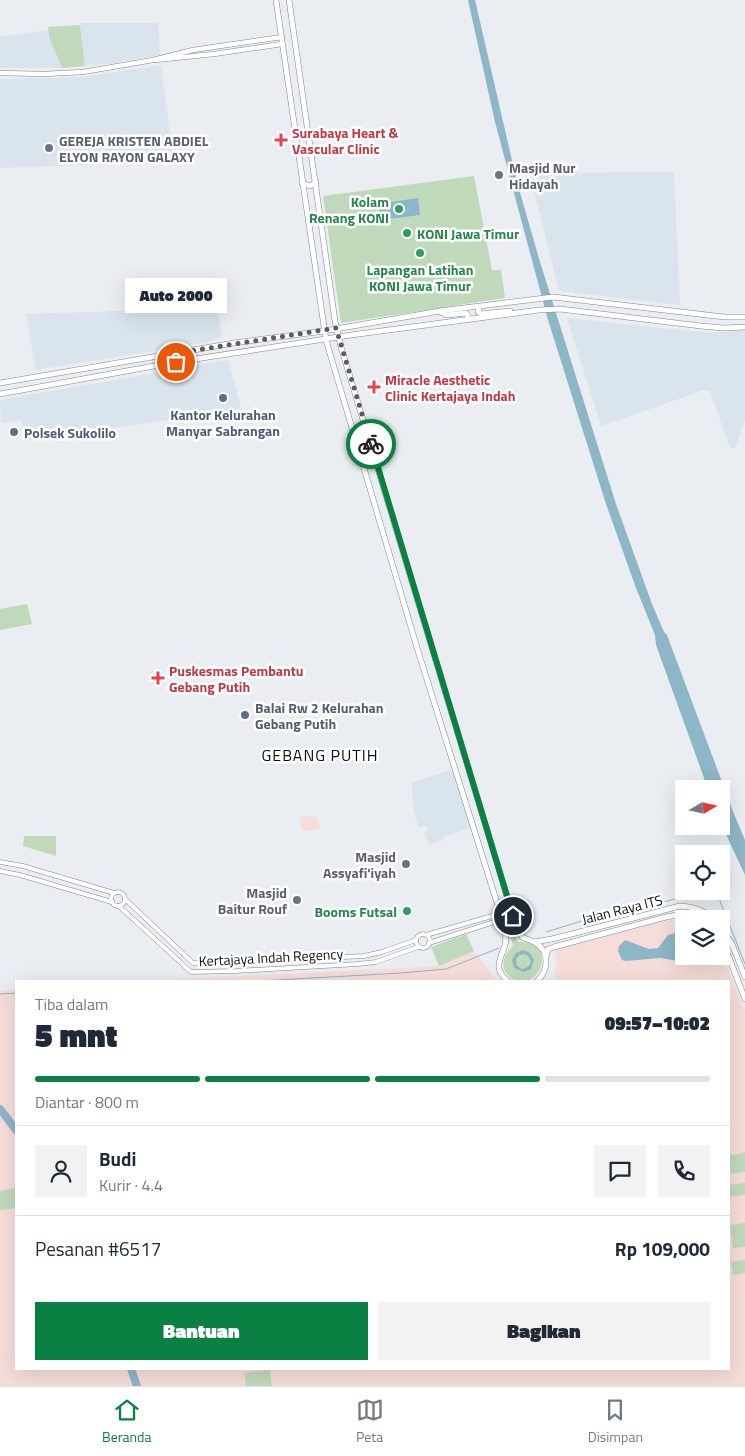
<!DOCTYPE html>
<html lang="id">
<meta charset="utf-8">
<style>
body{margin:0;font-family:"Titillium Web",sans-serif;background:#f2f2f3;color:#1f2937;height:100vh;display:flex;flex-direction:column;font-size:19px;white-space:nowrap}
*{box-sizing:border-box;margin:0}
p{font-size:16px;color:#747a83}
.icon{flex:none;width:28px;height:28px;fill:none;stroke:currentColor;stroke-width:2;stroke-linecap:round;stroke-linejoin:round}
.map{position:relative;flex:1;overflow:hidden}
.side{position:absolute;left:15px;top:980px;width:715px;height:390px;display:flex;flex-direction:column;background:#fff;border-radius:0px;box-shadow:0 5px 20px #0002}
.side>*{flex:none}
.needle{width:32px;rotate:81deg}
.buttons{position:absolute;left:675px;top:780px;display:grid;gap:10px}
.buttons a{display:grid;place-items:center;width:55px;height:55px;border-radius:0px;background:#fff;box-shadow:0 5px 20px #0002;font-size:25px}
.pin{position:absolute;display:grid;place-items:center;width:42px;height:42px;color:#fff;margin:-21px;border:2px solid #fff;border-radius:50%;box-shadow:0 1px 5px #0007}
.courier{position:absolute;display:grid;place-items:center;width:50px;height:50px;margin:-25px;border:4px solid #0b8043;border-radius:50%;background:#fff;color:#222;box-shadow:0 1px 6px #0007}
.bubble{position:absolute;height:35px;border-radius:0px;background:#fff;box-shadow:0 5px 20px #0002;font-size:16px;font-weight:800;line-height:35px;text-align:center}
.overview em{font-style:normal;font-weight:800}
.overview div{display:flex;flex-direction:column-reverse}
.overview{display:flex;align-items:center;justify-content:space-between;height:85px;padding:0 20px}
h1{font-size:32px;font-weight:800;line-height:38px}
.bar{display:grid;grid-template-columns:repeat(4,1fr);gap:8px 5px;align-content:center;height:60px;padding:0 20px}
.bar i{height:6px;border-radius:4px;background:#e0e1e3}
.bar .current{background:#0b8043}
.bar p{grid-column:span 4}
.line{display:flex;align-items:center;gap:12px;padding:0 20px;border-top:1px solid #e0e1e3}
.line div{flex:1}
.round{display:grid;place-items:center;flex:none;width:52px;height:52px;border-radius:0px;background:#f2f2f3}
.button{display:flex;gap:10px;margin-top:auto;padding:10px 20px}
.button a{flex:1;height:58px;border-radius:0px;background:#0b8043;color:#fff;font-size:20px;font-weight:800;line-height:58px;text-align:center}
.button a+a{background:#f2f2f3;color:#1f2937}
.tabs{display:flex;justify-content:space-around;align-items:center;height:70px;border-top:1px solid #e0e1e3;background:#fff;font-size:14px;color:#747a83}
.tabs a{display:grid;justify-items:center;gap:2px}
.tabs .current{color:#0b8043}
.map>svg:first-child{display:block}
.built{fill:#d9e4ed}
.education{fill:#f7ddd9}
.green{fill:#c1d9bb}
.water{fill:#8db6c6;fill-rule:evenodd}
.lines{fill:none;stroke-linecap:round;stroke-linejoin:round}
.stream{stroke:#8db6c6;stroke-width:1}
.river{stroke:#8db6c6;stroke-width:8}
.tertiary-casing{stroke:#82868a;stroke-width:5}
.secondary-casing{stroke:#82868a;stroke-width:5.5}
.primary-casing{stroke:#82868a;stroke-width:6}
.tertiary{stroke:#fff;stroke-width:4}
.secondary{stroke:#fff;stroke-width:4.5}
.primary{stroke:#fff;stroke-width:5}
.done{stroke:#5a5c5e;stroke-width:5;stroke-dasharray:0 9}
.route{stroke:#0b8043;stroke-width:6}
.health-dot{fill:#e0444e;stroke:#fff;stroke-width:2}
.worship-dot{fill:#6b7280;stroke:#fff;stroke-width:2}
.leisure-dot{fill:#2e9e5b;stroke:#fff;stroke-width:2}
.service-dot{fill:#5c6f8a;stroke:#fff;stroke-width:2}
.labels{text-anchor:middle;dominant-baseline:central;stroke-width:5;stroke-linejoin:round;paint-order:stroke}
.health-label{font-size:14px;font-weight:bold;fill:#be3a42;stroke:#fff;text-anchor:start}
.worship-label{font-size:14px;font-weight:bold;fill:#5b616d;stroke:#fff;text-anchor:start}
.leisure-label{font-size:14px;font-weight:bold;fill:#27864d;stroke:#fff;text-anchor:end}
.service-label{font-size:14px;font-weight:bold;fill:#4e5e75;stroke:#fff;text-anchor:start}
.street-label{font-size:14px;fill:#0c0d0e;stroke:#fff}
.quarter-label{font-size:16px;letter-spacing:1px;fill:#0c0d0e;stroke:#fff}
</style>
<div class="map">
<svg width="745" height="1386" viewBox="0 0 745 1386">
<rect width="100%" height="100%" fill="#eaeef2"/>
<g class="built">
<path d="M 80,23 L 158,23 L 160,55 L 114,63 L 85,66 Z"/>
<path d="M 48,30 L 49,37 L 62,68 L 0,68 L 0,37 Z"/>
<path d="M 161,65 L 174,162 L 0,168 L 0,79 L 82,77 Z"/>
<path d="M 674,172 L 680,305 L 559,291 L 530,173 Z"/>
<path d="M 217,308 L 222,335 L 220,338 L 208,342 L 36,370 L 26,314 Z"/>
<path d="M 567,318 L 709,333 L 745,330 L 745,420 L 735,448 L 730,448 L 710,391 L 700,390 L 696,393 L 601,426 Z"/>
<path d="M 228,360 L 240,403 L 240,407 L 237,410 L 25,441 L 22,420 L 1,423 L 0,400 Z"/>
<path d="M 452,770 L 471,828 L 443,837 L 443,840 L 429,845 L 424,832 L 428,830 L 425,826 L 418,827 L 413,806 L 412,782 Z"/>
</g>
<g class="education">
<path d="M 317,816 L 320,829 L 302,831 L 300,817 Z"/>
<path d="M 667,920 L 684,920 L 684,956 L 721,956 L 721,952 L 745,1011 L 745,1386 L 0,1386 L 0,991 L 16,989 L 16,1369 L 729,1369 L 729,981 L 552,981 L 554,979 L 557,963 L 554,950 Z"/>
<path d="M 474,951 L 497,981 L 146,981 L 439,966 Z"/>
</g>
<g class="green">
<path d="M 80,25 L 85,66 L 62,68 L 49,37 L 48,27 Z"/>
<path d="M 474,176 L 492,270 L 501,270 L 505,298 L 341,323 L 323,196 Z"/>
<path d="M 27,604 L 32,624 L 0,630 L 0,609 Z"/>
<path d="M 24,836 L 56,836 L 56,856 L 23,846 Z"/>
<path d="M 507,918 L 511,919 L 518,942 C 564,941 534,1001 509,976 C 499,967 504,954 513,946 L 507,922 Z"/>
<path d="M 466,934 L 474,951 L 439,966 L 431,947 Z"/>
<path d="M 745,1152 L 745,1172 L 731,1174 L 729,1167 L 729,1154 L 735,1155 Z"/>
<path d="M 745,1183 L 745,1195 L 729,1197 L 729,1185 Z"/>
<path d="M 16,1188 L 16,1208 L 0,1210 L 0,1191 Z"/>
<path d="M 745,1223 L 745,1247 L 733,1248 L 730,1225 Z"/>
<path d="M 745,1260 L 745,1273 L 733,1275 L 731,1262 Z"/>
<path d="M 270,1370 L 272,1386 L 246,1386 L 244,1373 Z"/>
</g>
<g class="water">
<path d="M 468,0 L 475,0 L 517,182 L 540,262 L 616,504 L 652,604 L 664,632 L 667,635 L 734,814 L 745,840 L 745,875 L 721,824 L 721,789 L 708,789 L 656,645 L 655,635 L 636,588 L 606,504 L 548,320 L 495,122 Z"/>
<path d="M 418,198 L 420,215 L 381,220 L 378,204 Z"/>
<path d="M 683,931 L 684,956 L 697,956 L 695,959 L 689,963 L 660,958 L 626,961 L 622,960 L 618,951 L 619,946 L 625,940 L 649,949 L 658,948 L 668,935 Z"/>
<path d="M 523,950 L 530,953 L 534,960 L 531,969 L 524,972 L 514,968 L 512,960 L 516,953 ZM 525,954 L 529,957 L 531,962 L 528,967 L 522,969 L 517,966 L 516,959 L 519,955 Z"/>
</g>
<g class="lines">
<g class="stream">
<path d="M 716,891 L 745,964"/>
<path d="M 546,932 L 585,920 L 710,891"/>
<path d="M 259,981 L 401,973 L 446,969 L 499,948"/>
<path d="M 0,994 L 16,993"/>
</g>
<g class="river">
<path d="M 0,1109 L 16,1130"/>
<path d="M 131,1369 L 137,1386"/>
</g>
<defs>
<g id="tertiary">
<path d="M 0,862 L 23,866 L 114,893"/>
<path d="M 0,871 L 20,875 L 112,902"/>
<circle cx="118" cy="899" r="7"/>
<path d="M 125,899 L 193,963 L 224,963 L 364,956 L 382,952 L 416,940"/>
<path d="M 119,906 L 191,972 L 236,971 L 358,964 L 376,962 L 418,947"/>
<circle cx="423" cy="941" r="7"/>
<path d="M 426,935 L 492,916 L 497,911 L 498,906"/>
<path d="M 429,943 L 494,922 L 504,925"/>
</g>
<g id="secondary">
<path d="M 155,60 L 214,54 L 282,44"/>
<path d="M 0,73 L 44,74 L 83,72 L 153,60 L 193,50 L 282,37"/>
</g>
<g id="primary">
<path d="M 276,0 L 326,340 L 418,651 L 504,925 C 505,931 507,938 505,945 C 501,959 492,968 508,981"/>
<path d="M 289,0 L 335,321 L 341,347 L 513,916 L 522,937 C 526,939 530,940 534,942 C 550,950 549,970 537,981"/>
<path d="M 302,183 L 310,186 L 316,182"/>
<path d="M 479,307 L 478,312 L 481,314 L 510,311"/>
<path d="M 440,312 L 447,315 L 466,313 L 468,316 L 468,320"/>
<path d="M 0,383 L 234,343 L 324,331 L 440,311 L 553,297 L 724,317 L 745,317"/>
<path d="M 0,394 L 176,362 L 351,335 L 539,310 L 560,309 L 701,326 L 723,328 L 745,327"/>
<path d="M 721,927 L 732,944 L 745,977"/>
<path d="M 534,942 L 552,939 L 680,906 C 694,907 703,910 714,919"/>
<path d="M 721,942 L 728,955 L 745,999"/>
<path d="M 546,957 L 548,949 L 554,947 L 666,917 C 678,915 688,912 699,919"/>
</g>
</defs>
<use href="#tertiary" class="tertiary-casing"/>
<use href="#secondary" class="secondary-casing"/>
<use href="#primary" class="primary-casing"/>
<use href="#tertiary" class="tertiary"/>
<use href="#secondary" class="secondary"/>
<use href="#primary" class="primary"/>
</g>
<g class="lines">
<path class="done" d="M 176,362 L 172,363 L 171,354 L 336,328 L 371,444"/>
<path class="route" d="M 371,444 L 513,916"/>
</g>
<g class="health-dot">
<path d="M278.5 132.5h5v5h5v5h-5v5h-5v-5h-5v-5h5z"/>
<path d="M371.5 379.5h5v5h5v5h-5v5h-5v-5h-5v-5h5z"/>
<path d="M155.5 670.5h5v5h5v5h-5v5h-5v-5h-5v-5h5z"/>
</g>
<g class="worship-dot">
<circle cx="49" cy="148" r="5"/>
<circle cx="499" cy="175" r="5"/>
<circle cx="406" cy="864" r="5"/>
<circle cx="297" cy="900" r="5"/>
</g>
<g class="leisure-dot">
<circle cx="399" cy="209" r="5"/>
<circle cx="407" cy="233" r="5"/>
<circle cx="420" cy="253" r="5"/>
<circle cx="407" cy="911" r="5"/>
</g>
<g class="service-dot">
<circle cx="223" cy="398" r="5"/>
<circle cx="14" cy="432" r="5"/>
<circle cx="245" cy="715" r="5"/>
</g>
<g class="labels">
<g class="health-label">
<text x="292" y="132">Surabaya Heart &amp;<tspan x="292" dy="16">Vascular Clinic</tspan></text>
<text x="385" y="379">Miracle Aesthetic<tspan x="385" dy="16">Clinic Kertajaya Indah</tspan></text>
<text x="169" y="670">Puskesmas Pembantu<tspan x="169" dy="16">Gebang Putih</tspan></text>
</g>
<g class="worship-label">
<text x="59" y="140">GEREJA KRISTEN ABDIEL<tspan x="59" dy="16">ELYON RAYON GALAXY</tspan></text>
<text x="509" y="167">Masjid Nur<tspan x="509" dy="16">Hidayah</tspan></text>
<text x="396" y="856" text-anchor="end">Masjid<tspan x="396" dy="16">Assyafi'iyah</tspan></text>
<text x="287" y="892" text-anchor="end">Masjid<tspan x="287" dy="16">Baitur Rouf</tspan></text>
</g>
<g class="leisure-label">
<text x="389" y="201">Kolam<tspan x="389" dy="16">Renang KONI</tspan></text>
<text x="417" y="233" text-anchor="start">KONI Jawa Timur</text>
<text x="420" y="269" text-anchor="middle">Lapangan Latihan<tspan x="420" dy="16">KONI Jawa Timur</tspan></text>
<text x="397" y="911">Booms Futsal</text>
</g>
<g class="service-label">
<text x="223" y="414" text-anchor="middle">Kantor Kelurahan<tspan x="223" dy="16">Manyar Sabrangan</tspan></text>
<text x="24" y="432">Polsek Sukolilo</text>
<text x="255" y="707">Balai Rw 2 Kelurahan<tspan x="255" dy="16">Gebang Putih</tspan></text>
</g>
<g class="street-label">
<text transform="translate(622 909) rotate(-14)">Jalan Raya ITS</text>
<text transform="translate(271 957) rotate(-3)">Kertajaya Indah Regency</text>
</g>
<g class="quarter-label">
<text x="320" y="755">GEBANG PUTIH</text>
</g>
</g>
</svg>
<div class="buttons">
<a><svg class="needle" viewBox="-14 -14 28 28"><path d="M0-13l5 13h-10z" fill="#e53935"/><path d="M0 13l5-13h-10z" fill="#747a83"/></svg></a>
<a><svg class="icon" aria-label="locate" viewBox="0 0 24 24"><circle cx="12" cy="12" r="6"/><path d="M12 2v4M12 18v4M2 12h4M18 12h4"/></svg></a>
<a><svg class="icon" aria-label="layers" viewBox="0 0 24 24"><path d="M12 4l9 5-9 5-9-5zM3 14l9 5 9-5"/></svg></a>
</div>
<div class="pin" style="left:176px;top:362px;background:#ea580c"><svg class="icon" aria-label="bag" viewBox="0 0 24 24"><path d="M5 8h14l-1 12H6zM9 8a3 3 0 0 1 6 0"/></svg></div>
<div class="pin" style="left:513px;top:916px;background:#1f2937"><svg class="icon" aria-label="home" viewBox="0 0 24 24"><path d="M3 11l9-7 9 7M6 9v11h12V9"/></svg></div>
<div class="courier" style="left:371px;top:444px"><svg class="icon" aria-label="bike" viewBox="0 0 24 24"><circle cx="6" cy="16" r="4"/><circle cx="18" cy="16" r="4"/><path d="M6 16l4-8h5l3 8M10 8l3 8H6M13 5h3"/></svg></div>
<div class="bubble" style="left:125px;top:278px;width:102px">Auto 2000</div>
<section class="side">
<div class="overview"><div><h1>5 mnt</h1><p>Tiba dalam</p></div><em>09:57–10:02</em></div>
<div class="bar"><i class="current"></i><i class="current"></i><i class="current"></i><i></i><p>Diantar · 800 m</p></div>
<div class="line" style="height:90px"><a class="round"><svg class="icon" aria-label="person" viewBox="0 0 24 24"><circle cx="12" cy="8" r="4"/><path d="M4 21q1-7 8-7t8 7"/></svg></a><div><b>Budi</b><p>Kurir · 4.4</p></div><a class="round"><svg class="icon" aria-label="chat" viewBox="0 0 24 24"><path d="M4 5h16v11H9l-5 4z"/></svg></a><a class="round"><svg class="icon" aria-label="phone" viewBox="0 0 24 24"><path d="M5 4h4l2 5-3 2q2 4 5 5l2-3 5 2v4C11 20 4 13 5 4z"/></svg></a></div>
<div class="line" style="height:65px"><div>Pesanan #6517</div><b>Rp 109,000</b></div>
<div class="button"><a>Bantuan</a><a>Bagikan</a></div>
</section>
</div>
<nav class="tabs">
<a class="current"><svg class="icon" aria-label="home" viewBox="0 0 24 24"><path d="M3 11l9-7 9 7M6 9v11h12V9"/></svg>Beranda</a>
<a><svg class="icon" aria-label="map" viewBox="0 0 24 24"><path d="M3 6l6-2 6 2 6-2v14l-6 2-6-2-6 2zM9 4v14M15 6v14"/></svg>Peta</a>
<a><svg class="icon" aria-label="saved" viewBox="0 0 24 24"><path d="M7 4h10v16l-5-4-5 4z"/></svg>Disimpan</a>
</nav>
